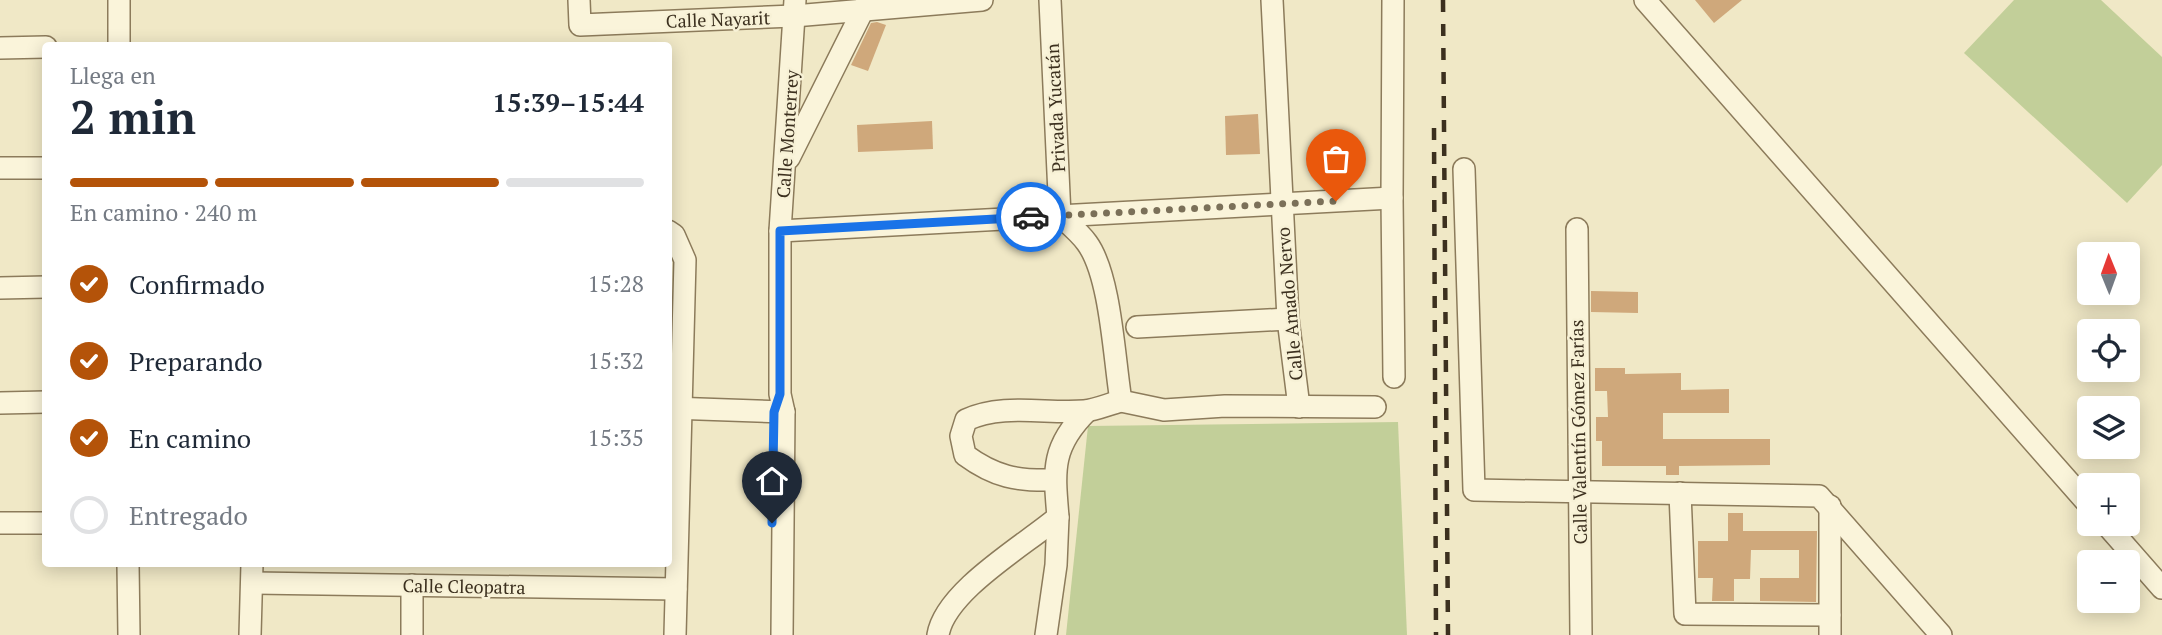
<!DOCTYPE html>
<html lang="es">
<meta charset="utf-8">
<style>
body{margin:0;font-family:"PT Serif",serif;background:#f6f6f7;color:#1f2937;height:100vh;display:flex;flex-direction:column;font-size:26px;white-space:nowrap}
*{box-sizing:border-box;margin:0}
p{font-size:23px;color:#747a83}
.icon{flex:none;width:38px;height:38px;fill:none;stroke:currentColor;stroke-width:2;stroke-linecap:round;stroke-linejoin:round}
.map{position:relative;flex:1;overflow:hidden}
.side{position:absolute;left:42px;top:42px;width:630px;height:525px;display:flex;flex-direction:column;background:#fff;border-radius:7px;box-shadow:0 4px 18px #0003}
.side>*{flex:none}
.needle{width:46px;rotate:359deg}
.fabs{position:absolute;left:2077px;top:242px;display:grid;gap:14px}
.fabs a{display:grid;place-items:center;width:63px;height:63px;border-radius:7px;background:#fff;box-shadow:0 4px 18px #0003;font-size:35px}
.pin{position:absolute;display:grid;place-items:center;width:60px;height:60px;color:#fff;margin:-72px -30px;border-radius:50% 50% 50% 0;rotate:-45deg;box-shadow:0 0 7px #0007}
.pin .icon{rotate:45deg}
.courier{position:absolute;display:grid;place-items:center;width:70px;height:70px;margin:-35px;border:5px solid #1a73e8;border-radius:50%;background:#fff;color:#222;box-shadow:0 2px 9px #0007}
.head em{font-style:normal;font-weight:700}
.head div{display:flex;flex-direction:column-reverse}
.head{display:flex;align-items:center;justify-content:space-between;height:119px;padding:0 28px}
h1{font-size:46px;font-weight:700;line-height:52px}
.bar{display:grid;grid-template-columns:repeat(4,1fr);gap:10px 7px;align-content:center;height:84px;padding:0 28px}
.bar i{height:9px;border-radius:5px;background:#e0e1e3}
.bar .current{background:#b45309}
.bar p{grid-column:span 4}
ol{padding:0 28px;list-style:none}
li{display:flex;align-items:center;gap:21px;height:77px}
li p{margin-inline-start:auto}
li .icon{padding:7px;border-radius:50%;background:#b45309;color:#fff;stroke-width:4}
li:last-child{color:#747a83}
li i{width:38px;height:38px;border:4px solid #e0e1e3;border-radius:50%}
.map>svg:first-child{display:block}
.green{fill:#c2cf99}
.building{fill:#cfa87b}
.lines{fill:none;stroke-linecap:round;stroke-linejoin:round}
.minor-casing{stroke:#8c7b5b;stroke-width:24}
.minor{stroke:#faf4da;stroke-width:21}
.rail{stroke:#3c301f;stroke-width:4.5;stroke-dasharray:12 12;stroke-linecap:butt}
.done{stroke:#7b7059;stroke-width:7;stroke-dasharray:0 12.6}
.route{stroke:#1a73e8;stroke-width:9}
.labels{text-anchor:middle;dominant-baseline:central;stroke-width:5;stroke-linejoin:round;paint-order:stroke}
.street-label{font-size:18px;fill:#3c301f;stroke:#f7f1d6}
</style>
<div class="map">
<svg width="2162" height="635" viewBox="0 0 2162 635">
<rect width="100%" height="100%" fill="#f0e8c6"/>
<g class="green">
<path d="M 2014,0 L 2101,0 L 2162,57 L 2162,165 L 2127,203 L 1964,53 Z"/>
<path d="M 1398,422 L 1407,635 L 1066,635 L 1088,426 Z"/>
</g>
<g class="building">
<path d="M 1695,0 L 1742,0 L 1714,23 Z"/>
<path d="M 877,22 L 886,25 L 868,71 L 851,65 L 871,23 Z"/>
<path d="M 1258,114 L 1260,154 L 1226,155 L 1225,116 Z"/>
<path d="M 932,121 L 933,149 L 858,152 L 857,125 Z"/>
<path d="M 1591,291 L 1638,292 L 1638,313 L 1591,312 Z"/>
<path d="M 1595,368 L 1625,368 L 1625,374 L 1681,373 L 1681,390 L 1729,389 L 1729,413 L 1663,413 L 1663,439 L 1770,439 L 1770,465 L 1679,466 L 1679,475 L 1666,475 L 1666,466 L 1602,466 L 1602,441 L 1596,441 L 1596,417 L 1608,417 L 1607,391 L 1595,391 Z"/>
<path d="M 1728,513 L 1743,513 L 1743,531 L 1817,531 L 1816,602 L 1760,601 L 1760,578 L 1799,578 L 1799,550 L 1751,550 L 1750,579 L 1734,579 L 1734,601 L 1712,601 L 1713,578 L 1698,578 L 1698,541 L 1728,541 Z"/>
</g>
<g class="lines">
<defs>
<g id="minor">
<path d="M 119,0 L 119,46"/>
<path d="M 579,0 L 580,25 L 794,16 L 982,0"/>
<path d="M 1050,0 L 1060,216 C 1069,224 1080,233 1087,243 C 1111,276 1114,359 1121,401 L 1164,410 L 1225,406 L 1375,407"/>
<path d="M 1272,0 L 1288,319 L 1299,407"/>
<path d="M 1393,0 L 1392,198 L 1394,377"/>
<path d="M 1645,0 L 2090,506"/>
<path d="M 0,48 L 46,47"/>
<path d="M 789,158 L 867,2"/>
<path d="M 0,168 L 46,168"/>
<path d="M 1464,169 L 1474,490 L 1819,496 L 1941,635"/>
<path d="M 1577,229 L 1581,635"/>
<path d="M 668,231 L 674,235 L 685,260 L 675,635"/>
<path d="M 780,231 L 1392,198"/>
<path d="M 0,288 L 46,287"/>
<path d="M 1137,327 L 1288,319"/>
<path d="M 0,403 L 46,402"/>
<path d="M 671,408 L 784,412"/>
<path d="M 1053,480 C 1017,481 995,477 965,455 L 961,436 L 966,420 C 1003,403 1045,414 1084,411 C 1096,410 1109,404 1121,401"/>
<path d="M 1680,493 L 1685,614 L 1830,615"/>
<path d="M 1830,506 L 1830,635"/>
<path d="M 0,523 L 46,523"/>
<path d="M 2105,523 L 2162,588"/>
<path d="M 128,564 L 129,635"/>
<path d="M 252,583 L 676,589"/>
<path d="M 412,585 L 412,635"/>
<path d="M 250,635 L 252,564"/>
<path d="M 782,635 L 784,412 L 780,394 L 780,231 L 795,0"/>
<path d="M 938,635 C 945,591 1025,545 1058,517 C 1054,470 1051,447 1087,411"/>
<path d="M 1046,635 L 1056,565 L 1058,517"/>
</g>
</defs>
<use href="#minor" class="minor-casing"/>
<use href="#minor" class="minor"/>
<g class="rail">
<path d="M 1443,0 L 1448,635"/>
<path d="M 1434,128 L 1436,635"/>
</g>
</g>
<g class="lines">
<path class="done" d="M 1031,217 L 1336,201"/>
<path class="route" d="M 772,523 L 774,412 L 780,394 L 780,231 L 1031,217"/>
</g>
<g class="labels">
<g class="street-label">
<text transform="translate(718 19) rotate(-2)">Calle Nayarit</text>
<text transform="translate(1055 108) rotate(-93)">Privada Yucatán</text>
<text transform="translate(787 134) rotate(-86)">Calle Monterrey</text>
<text transform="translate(1289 304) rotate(-95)">Calle Amado Nervo</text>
<text transform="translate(1578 432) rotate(-91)">Calle Valentín Gómez Farías</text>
<text transform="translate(464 586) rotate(1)">Calle Cleopatra</text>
</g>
</g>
</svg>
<div class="fabs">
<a><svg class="needle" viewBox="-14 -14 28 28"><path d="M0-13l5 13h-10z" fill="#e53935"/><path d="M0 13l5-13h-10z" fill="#747a83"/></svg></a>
<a><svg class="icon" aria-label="locate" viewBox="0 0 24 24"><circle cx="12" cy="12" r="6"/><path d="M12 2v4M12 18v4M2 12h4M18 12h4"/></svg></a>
<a><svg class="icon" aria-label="layers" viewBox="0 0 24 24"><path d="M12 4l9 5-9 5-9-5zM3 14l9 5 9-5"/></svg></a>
<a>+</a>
<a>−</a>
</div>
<div class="pin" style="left:1336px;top:201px;background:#ea580c"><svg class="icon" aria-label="bag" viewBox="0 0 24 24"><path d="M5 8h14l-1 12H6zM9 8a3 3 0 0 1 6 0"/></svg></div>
<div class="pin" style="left:772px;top:523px;background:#1f2937"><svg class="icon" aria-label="home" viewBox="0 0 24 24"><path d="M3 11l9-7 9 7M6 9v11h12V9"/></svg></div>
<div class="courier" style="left:1031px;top:217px"><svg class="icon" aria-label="car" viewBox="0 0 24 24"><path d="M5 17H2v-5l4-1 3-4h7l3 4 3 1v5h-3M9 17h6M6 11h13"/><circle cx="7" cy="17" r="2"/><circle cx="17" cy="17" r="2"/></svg></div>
<section class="side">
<div class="head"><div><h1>2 min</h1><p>Llega en</p></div><em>15:39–15:44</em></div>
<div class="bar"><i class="current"></i><i class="current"></i><i class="current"></i><i></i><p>En camino · 240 m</p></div>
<ol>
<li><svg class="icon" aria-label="check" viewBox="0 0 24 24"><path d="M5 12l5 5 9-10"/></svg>Confirmado<p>15:28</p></li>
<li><svg class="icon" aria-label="check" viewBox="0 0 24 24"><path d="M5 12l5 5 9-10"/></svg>Preparando<p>15:32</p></li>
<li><svg class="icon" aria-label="check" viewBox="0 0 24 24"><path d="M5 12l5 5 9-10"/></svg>En camino<p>15:35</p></li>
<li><i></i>Entregado</li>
</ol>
</section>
</div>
